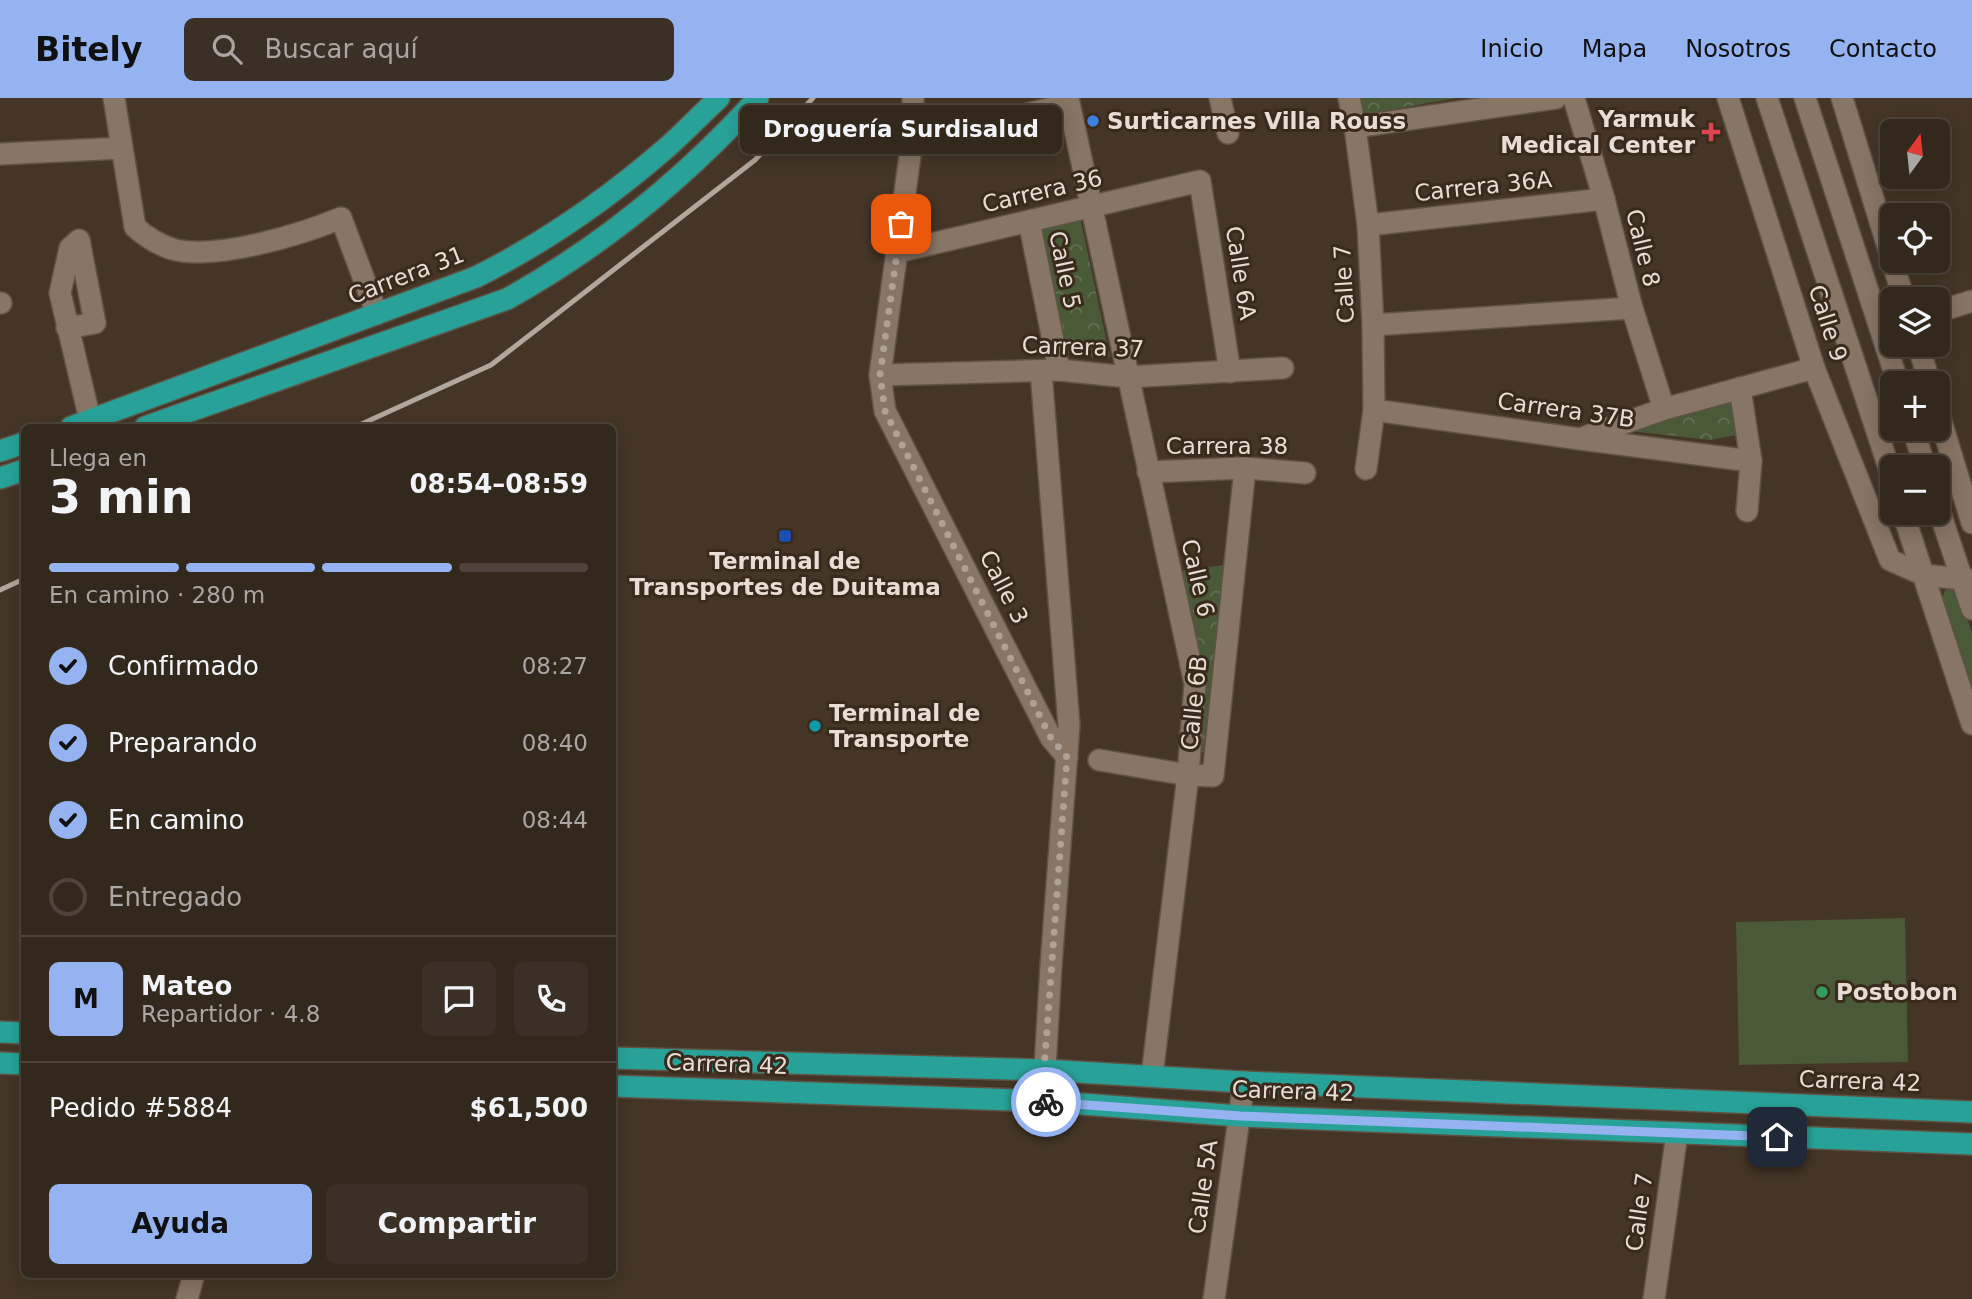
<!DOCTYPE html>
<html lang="es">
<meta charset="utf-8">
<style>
body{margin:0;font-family:"DejaVu Sans",sans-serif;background:#3b3025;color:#f1f3f6;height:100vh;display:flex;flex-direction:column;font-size:26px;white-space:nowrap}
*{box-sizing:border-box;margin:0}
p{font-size:23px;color:#a9a6a3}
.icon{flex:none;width:38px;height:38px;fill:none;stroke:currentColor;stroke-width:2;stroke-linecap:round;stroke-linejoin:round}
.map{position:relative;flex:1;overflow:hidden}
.sheet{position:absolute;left:21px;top:326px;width:595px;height:854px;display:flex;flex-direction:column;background:#33281c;border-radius:10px;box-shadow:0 4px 18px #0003,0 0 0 2px #4e443b}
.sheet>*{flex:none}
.needle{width:46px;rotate:15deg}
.controls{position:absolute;left:1880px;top:21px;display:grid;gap:14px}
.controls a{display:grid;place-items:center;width:70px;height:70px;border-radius:10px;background:#33281c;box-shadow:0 4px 18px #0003,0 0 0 2px #4e443b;font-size:35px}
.pin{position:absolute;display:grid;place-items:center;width:60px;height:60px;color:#fff;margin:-30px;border-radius:14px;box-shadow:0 4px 10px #0006}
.courier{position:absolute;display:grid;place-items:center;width:70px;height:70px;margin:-35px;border:5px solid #95b2f1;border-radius:50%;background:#fff;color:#222;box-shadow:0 2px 9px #0007}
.bubble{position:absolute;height:49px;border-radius:10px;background:#33281c;box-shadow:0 4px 18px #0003,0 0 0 2px #4e443b;font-size:23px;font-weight:700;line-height:49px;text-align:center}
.headline em{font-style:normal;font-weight:700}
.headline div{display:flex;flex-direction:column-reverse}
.headline{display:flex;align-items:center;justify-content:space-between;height:119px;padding:0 28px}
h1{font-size:46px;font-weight:700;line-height:52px}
.bar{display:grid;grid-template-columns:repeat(4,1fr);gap:10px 7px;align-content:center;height:84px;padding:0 28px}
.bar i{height:9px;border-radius:5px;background:#4e443b}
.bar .active{background:#95b2f1}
.bar p{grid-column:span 4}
.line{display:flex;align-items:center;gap:18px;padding:0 28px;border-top:2px solid #4e443b}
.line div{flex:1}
.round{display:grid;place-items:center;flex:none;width:74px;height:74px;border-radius:10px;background:#3b3025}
ol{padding:0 28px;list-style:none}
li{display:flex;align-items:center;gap:21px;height:77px}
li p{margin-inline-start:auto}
li .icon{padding:7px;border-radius:50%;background:#95b2f1;color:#111;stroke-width:4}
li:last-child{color:#a9a6a3}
li i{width:38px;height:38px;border:4px solid #4e443b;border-radius:50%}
.primary-button{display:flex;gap:14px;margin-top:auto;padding:14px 28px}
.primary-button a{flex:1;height:80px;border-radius:10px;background:#95b2f1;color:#111;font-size:28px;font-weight:700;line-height:80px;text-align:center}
.primary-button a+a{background:#3b3025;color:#f1f3f6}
header{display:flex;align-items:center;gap:42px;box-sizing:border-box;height:98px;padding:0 35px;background:#95b2f1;color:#111}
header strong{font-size:33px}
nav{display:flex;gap:38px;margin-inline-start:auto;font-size:24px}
.search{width:490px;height:63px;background:#3b3025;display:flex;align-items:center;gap:18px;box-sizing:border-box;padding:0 24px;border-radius:10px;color:#a9a6a3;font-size:26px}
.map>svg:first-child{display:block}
.grass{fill:#4a5938}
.park{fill:url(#park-crowns)}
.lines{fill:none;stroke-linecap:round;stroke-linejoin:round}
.street-casing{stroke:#5f5245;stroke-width:24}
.secondary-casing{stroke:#5f5245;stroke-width:24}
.highway-casing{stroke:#5f5245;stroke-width:24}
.street{stroke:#877565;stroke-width:21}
.secondary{stroke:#877565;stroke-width:21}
.highway{stroke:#28a298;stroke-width:21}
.rail{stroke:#b2a79c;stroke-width:5}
.done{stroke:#aea297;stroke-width:7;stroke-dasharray:0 12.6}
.route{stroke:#95b2f1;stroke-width:9}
.shop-dot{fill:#3f7fe0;stroke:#392a1c;stroke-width:2.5}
.health-dot{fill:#e0444e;stroke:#392a1c;stroke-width:2.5}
.transit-dot{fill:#1a4fb4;stroke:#392a1c;stroke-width:2.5}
.culture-dot{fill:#0f9aa8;stroke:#392a1c;stroke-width:2.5}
.leisure-dot{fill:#2e9e5b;stroke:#392a1c;stroke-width:2.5}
.labels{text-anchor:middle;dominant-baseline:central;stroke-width:6;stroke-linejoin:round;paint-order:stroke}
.poi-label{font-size:23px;font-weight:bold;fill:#e7ddd4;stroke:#392a1c;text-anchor:start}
.street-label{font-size:23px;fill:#e7ddd4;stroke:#392a1c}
</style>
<header>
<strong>Bitely</strong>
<div class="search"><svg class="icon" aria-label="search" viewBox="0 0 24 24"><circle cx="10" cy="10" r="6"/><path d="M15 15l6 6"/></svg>Buscar aquí</div>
<nav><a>Inicio</a><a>Mapa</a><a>Nosotros</a><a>Contacto</a></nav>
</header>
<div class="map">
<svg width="1972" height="1201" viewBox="0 0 1972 1201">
<defs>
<pattern id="park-crowns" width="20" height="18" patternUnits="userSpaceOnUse" patternTransform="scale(1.75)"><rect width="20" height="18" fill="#4a5938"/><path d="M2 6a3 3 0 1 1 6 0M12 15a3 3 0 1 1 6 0" fill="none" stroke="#647054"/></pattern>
</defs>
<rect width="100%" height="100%" fill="#443526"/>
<g class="grass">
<path d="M 1951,490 L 1959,495 L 1972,535 L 1972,590 L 1942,501 L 1945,492 Z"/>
<path d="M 1905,820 L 1908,964 L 1739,967 L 1736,824 Z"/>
</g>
<g class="park">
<path d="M 1357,0 L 1457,0 L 1361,17 Z"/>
<path d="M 1080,119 L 1110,259 L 1063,255 L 1035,127 Z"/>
<path d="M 1730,300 L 1742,336 L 1710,342 L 1621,332 Z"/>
<path d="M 1224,467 L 1207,654 L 1197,654 L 1181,473 Z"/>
</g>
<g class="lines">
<defs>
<g id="street">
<path d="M 114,0 L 135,129 C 146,139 157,146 172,151 C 214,163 300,137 341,120 L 377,216"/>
<path d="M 913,0 L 912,43 L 880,277 L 885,313 L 1051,640 L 1067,659"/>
<path d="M 1068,0 L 1195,586 L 1188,677 L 1152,978"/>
<path d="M 1220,0 L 1228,35"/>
<path d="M 1349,0 L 1355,29 L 1368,127 L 1373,227 L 1374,312 L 1366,371"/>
<path d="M 1574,0 L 1604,101 L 1632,210 L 1664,311"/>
<path d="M 1728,0 L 1814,270 L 1890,462 L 1924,477 L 1972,482"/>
<path d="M 1842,0 L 1892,162"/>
<path d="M 1355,29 L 1556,0"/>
<path d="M 912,43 L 1069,6"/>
<path d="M 0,56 L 122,50"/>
<path d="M 1029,123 L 1059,272"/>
<path d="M 1368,127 L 1604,101"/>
<path d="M 897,154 L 1200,83 L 1230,274"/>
<path d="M 1892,163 L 1904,201"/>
<path d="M 0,205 L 1,205"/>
<path d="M 1937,214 L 1972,203"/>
<path d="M 1373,227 L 1632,210"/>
<path d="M 67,230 L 95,225 L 79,142 L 70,150 L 60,195 L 90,322"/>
<path d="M 1918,247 L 1930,285"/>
<path d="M 1041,273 L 1069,627 L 1051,868 L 1043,1003"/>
<path d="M 880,277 L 1059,272 L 1128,279 L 1283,270"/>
<path d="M 1740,290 L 1751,363 L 1747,413"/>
<path d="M 1937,310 L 1972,425"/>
<path d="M 1374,312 L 1580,341 L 1751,363"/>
<path d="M 1585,339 L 1664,311 L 1814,270"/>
<path d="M 1148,374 L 1245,370 L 1305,375"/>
<path d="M 1099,662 L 1188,677 L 1213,678 L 1245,370"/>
<path d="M 187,1201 L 194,1176"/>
<path d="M 1214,1201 L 1244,984"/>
<path d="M 1654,1201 L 1677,1035"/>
</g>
<g id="secondary">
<path d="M 1767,0 L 1892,379"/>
<path d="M 1805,0 L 1898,285"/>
<path d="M 1913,331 L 1925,369"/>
<path d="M 1937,406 L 1972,511"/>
<path d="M 1903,415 L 1972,626"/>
</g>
<g id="highway">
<path d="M 71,329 L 476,179 C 544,145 606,102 664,52 C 683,36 700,17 719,0"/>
<path d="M 145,329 L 507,201 C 601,149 686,79 758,0"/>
<path d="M 0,353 L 24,345"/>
<path d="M 0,380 L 24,372"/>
<path d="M 0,934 L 24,935"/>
<path d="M 612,960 L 1044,972 L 1244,984 L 1972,1014"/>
<path d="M 0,965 L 24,966"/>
<path d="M 612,988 L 1043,1003 L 1240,1018 L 1972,1046"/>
</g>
</defs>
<use href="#street" class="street-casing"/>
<use href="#secondary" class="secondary-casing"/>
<use href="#highway" class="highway-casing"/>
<use href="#street" class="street"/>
<use href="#secondary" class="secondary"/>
<use href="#highway" class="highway"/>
<g class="rail">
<path d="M 355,329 L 491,267 L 755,62 L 813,0"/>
<path d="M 0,492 L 24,481"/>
</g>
</g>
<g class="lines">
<path class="done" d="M 901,126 L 880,277 L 885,313 L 1051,640 L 1067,659 L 1044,972 L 1043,1003 L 1046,1004"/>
<path class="route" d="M 1046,1004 L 1240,1018 L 1777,1039"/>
</g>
<circle class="shop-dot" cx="1093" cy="23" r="7"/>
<path class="health-dot" d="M1707.5 23.5h7v7h7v7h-7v7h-7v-7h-7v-7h7z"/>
<rect class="transit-dot" x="778" y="431" width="14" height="14" rx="3.5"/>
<circle class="culture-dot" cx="815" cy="628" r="7"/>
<circle class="leisure-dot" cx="1822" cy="894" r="7"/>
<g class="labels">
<g class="poi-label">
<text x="1695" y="21" text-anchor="end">Yarmuk<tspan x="1695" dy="26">Medical Center</tspan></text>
<text x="1107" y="23">Surticarnes Villa Rouss</text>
<text x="785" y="463" text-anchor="middle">Terminal de<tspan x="785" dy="26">Transportes de Duitama</tspan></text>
<text x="829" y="615">Terminal de<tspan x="829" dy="26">Transporte</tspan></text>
<text x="1836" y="894">Postobon</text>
</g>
<g class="street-label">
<text transform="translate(1483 88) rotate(-6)">Carrera 36A</text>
<text transform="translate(1042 93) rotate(-13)">Carrera 36</text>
<text transform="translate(1643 150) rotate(76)">Calle 8</text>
<text transform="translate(1065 172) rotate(78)">Calle 5</text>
<text transform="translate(1241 175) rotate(81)">Calle 6A</text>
<text transform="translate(406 177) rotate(-21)">Carrera 31</text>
<text transform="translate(1344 186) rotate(-93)">Calle 7</text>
<text transform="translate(1828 225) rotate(72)">Calle 9</text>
<text transform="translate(1083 249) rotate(2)">Carrera 37</text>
<text transform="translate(1566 312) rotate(8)">Carrera 37B</text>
<text x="1227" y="348">Carrera 38</text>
<text transform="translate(1198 480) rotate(77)">Calle 6</text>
<text transform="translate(1004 489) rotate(63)">Calle 3</text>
<text transform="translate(1194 605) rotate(-84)">Calle 6B</text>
<text transform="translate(727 966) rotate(2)">Carrera 42</text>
<text transform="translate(1860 983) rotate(2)">Carrera 42</text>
<text transform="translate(1293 993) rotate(2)">Carrera 42</text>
<text transform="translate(1203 1089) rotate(-82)">Calle 5A</text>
<text transform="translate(1639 1114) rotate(-82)">Calle 7</text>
</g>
</g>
</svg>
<div class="controls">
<a><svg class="needle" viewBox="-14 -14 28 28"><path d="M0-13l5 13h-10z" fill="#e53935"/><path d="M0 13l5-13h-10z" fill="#a9a6a3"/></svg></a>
<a><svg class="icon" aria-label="locate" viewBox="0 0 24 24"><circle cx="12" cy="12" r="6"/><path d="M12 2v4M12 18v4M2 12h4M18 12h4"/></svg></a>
<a><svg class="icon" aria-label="layers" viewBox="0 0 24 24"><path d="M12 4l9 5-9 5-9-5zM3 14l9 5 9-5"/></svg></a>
<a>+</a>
<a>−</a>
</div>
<div class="pin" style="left:901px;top:126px;background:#ea580c"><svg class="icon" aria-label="bag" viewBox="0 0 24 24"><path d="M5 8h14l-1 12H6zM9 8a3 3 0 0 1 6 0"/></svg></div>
<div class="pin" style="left:1777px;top:1039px;background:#1f2937"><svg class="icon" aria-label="home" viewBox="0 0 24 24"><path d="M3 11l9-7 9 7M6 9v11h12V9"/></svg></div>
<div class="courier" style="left:1046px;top:1004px"><svg class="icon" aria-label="bike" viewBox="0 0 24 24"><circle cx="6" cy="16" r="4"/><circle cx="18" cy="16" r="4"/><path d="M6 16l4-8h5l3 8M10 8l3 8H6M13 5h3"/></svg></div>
<div class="bubble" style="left:740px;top:7px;width:322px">Droguería Surdisalud</div>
<section class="sheet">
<div class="headline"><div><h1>3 min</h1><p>Llega en</p></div><em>08:54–08:59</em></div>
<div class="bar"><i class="active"></i><i class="active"></i><i class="active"></i><i></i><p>En camino · 280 m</p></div>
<ol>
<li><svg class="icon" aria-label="check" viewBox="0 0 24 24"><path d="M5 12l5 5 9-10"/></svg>Confirmado<p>08:27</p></li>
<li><svg class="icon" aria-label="check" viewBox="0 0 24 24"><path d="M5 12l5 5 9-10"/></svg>Preparando<p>08:40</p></li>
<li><svg class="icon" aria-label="check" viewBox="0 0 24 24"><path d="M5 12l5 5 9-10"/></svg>En camino<p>08:44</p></li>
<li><i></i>Entregado</li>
</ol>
<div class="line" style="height:126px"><b class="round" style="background:#95b2f1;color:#111">M</b><div><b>Mateo</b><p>Repartidor · 4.8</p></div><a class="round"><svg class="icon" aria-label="chat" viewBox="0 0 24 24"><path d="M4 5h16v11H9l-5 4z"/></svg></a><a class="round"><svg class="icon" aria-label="phone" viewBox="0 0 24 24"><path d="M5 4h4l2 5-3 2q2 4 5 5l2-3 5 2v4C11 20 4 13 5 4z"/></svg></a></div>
<div class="line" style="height:91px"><div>Pedido #5884</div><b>$61,500</b></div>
<div class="primary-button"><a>Ayuda</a><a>Compartir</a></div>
</section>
</div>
